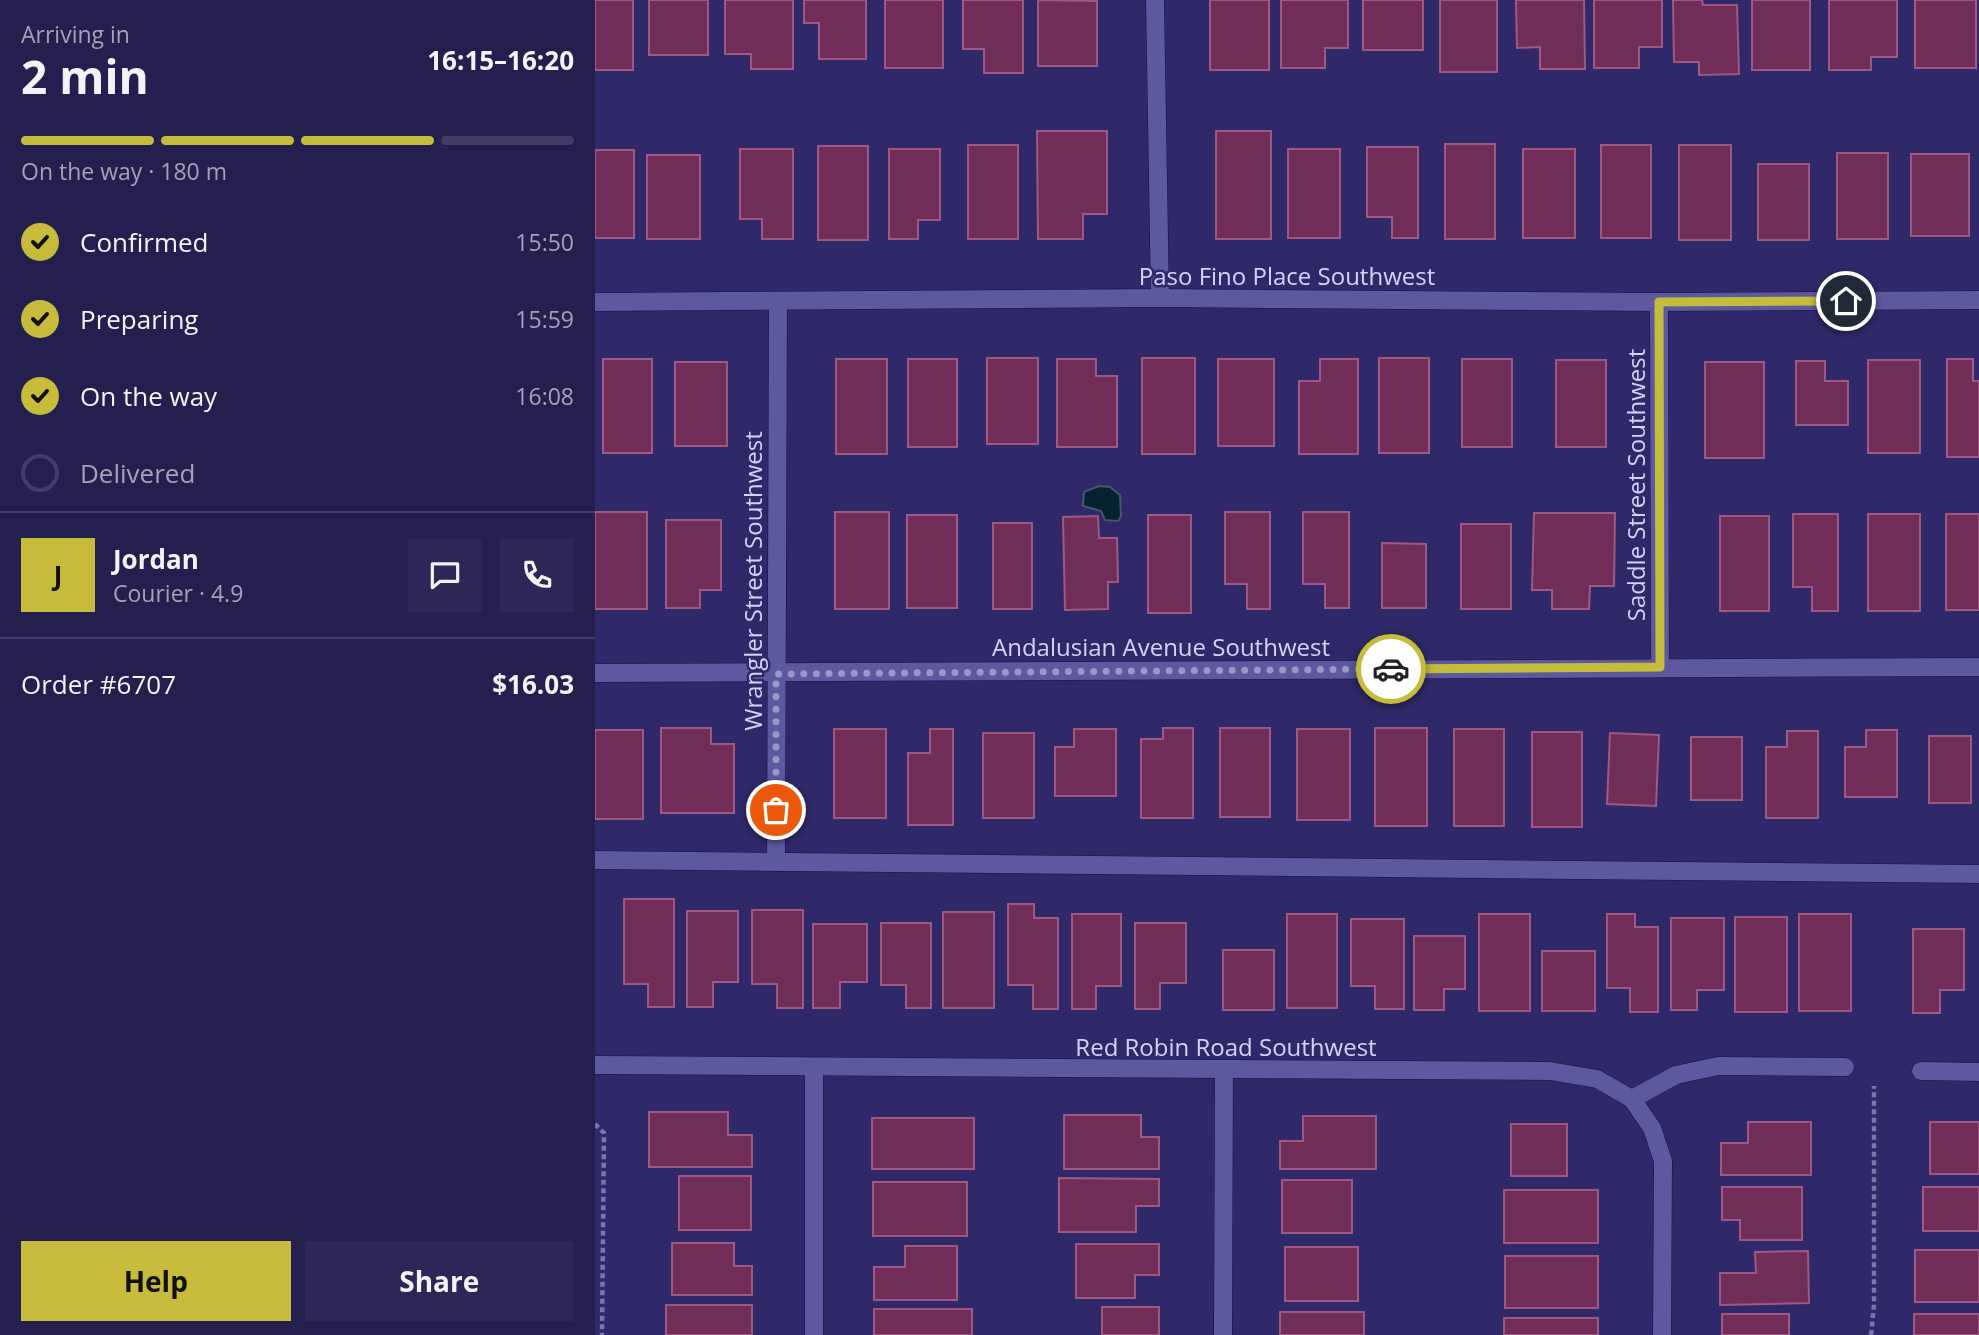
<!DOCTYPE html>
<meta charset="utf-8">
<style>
body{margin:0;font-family:"Open Sans",sans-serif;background:#2c2756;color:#f1f3f6;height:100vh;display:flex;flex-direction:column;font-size:26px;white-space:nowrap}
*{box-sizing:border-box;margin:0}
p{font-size:23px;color:#a3a2b7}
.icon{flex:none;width:38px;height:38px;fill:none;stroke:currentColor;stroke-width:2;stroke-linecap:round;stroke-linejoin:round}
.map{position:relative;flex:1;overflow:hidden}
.drawer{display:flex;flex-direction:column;background:#241f4f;width:595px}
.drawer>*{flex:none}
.pin{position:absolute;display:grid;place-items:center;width:60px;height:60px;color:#fff;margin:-30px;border:4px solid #fff;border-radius:50%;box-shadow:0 2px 7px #0007}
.courier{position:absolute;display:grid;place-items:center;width:70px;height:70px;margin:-35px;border:5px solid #c7bb3b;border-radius:50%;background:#fff;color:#222;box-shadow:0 2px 9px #0007}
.head em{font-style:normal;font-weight:700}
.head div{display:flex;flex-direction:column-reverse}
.head{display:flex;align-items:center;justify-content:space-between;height:119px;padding:0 21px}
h1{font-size:46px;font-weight:700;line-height:52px}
.bar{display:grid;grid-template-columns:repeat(4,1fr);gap:10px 7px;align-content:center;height:84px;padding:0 21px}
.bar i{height:9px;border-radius:5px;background:#413d66}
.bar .on{background:#c7bb3b}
.bar p{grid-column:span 4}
.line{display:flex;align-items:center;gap:18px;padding:0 21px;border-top:2px solid #413d66}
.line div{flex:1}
.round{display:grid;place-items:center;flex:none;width:74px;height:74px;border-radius:0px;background:#2c2756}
ol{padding:0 21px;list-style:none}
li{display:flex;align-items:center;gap:21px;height:77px}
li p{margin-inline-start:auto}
li .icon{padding:7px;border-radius:50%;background:#c7bb3b;color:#111;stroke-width:4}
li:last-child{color:#a3a2b7}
li i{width:38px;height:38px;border:4px solid #413d66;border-radius:50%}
.button{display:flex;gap:14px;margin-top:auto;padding:14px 21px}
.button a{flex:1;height:80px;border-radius:0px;background:#c7bb3b;color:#111;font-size:28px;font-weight:700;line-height:80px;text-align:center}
.button a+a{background:#2c2756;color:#f1f3f6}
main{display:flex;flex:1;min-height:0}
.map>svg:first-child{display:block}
.water{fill:#04232e;stroke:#42586b;stroke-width:2}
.building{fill:#6f2d57;stroke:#9e5883;stroke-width:2}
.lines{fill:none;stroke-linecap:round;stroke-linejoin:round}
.minor-casing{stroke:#1a0c4b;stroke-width:19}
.path{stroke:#7976aa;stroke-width:4.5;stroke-dasharray:5 3.5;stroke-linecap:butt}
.minor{stroke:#5c599e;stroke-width:18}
.done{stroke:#9998c7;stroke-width:7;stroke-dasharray:0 12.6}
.route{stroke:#c7bb3b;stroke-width:9}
.labels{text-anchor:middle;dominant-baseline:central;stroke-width:5;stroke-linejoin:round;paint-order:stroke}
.street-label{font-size:24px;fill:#d2d3fa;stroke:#302969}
</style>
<main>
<section class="drawer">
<div class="head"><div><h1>2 min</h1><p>Arriving in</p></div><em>16:15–16:20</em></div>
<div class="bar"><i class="on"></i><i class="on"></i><i class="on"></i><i></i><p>On the way · 180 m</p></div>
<ol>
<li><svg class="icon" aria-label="check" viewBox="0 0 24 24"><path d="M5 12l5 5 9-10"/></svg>Confirmed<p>15:50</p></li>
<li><svg class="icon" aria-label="check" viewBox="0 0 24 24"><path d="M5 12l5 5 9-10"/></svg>Preparing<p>15:59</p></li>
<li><svg class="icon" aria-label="check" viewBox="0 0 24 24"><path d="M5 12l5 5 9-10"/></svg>On the way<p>16:08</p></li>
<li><i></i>Delivered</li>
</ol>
<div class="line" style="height:126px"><b class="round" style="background:#c7bb3b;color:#111">J</b><div><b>Jordan</b><p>Courier · 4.9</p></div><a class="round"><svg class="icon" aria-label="chat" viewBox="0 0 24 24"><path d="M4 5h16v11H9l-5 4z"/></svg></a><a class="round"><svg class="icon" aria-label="phone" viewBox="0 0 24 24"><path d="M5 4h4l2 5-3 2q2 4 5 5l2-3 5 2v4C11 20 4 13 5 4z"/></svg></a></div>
<div class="line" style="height:91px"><div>Order #6707</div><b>$16.03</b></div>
<div class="button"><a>Help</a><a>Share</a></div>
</section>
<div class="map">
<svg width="1384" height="1335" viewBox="0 0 1384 1335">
<rect width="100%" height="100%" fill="#302969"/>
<path class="water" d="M 504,486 L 515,487 L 525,495 L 526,516 L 523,521 L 510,520 L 506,511 L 488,506 L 489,492 Z"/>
<g class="building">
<rect x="0" y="0" width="38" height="70"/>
<rect x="54" y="0" width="59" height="55"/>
<path d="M 130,0 L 198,0 L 198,69 L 156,69 L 156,54 L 130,54 Z"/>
<path d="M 209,0 L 271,0 L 271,59 L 224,59 L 224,23 L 209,23 Z"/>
<rect x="290" y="0" width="58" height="68"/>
<path d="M 368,0 L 428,0 L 428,73 L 389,73 L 389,49 L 368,49 Z"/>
<path d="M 443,0 L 502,1 L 502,66 L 443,66 Z"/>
<rect x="615" y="0" width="59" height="70"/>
<path d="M 686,0 L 753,0 L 753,48 L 730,48 L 730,68 L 686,68 Z"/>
<rect x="768" y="0" width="60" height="50"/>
<rect x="845" y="0" width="57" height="72"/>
<path d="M 921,0 L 989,0 L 990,69 L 945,69 L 945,47 L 922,48 Z"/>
<path d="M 999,0 L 1067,0 L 1067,47 L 1044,47 L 1044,68 L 999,68 Z"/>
<path d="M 1078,0 L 1107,0 L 1108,5 L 1142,5 L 1144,74 L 1104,75 L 1104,62 L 1079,62 Z"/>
<rect x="1157" y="0" width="58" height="70"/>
<path d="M 1234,0 L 1302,0 L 1302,57 L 1276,57 L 1276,70 L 1234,70 Z"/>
<rect x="1320" y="0" width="61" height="68"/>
<path d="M 442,131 L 512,131 L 512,214 L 488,214 L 488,239 L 443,239 Z"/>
<rect x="621" y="131" width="55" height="108"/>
<rect x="850" y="144" width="50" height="95"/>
<rect x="373" y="145" width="50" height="94"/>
<rect x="1006" y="145" width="50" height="93"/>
<rect x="1084" y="145" width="52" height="95"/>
<rect x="223" y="146" width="50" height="94"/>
<path d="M 772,147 L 823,147 L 823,238 L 797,238 L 797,217 L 772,217 Z"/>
<path d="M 145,149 L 198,149 L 198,239 L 167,239 L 167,219 L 145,219 Z"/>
<path d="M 294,149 L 345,149 L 345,220 L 323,220 L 323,239 L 294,239 Z"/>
<rect x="693" y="149" width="52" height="89"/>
<rect x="928" y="149" width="52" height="89"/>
<rect x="0" y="150" width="39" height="88"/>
<rect x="1242" y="153" width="51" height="86"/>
<rect x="1316" y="154" width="58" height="82"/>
<rect x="52" y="155" width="53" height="84"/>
<rect x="1163" y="164" width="51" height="76"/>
<rect x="392" y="358" width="51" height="86"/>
<rect x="547" y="358" width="53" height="96"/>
<rect x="784" y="358" width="50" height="95"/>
<rect x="8" y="359" width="49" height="94"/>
<rect x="241" y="359" width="51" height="95"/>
<rect x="313" y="359" width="49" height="88"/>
<path d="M 462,359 L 501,359 L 501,376 L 522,376 L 522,447 L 462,447 Z"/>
<rect x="623" y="359" width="56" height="87"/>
<path d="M 725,359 L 763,359 L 763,454 L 704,454 L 704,381 L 725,381 Z"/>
<rect x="867" y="359" width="50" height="88"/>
<path d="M 1352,359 L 1378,359 L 1378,381 L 1384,381 L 1384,457 L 1352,457 Z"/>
<rect x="961" y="360" width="50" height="87"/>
<rect x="1273" y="360" width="52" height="93"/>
<path d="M 1201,361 L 1230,361 L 1230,381 L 1253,381 L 1253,425 L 1201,425 Z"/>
<rect x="80" y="362" width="52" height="84"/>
<rect x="1110" y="362" width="59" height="96"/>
<rect x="0" y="512" width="52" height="97"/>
<rect x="240" y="512" width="54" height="97"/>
<path d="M 630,512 L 675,512 L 675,609 L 652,609 L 652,584 L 630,584 Z"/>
<path d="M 708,512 L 754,512 L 754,608 L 730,608 L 730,584 L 708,584 Z"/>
<path d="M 939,513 L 1020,513 L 1019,586 L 995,586 L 994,609 L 957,609 L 957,590 L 937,590 Z"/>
<path d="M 1198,514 L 1243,514 L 1243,611 L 1217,611 L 1217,587 L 1198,587 Z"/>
<rect x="1273" y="514" width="52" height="97"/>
<rect x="1351" y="514" width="33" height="96"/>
<rect x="312" y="515" width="50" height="93"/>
<rect x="553" y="515" width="43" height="98"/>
<path d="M 503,516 L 504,538 L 522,538 L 523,582 L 513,582 L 513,609 L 470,610 L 468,517 Z"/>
<rect x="1125" y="516" width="49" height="95"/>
<path d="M 71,520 L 126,520 L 126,590 L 105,590 L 105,608 L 71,608 Z"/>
<rect x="398" y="523" width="39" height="86"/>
<rect x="866" y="524" width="50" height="85"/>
<path d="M 787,543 L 831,544 L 831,608 L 787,608 Z"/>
<path d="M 66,728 L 116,728 L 116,744 L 139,744 L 139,813 L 66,813 Z"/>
<path d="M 568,728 L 598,728 L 598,818 L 546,818 L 546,739 L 568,739 Z"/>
<rect x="625" y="728" width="50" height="89"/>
<rect x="780" y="728" width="52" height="98"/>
<rect x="239" y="729" width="52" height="89"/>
<path d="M 335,729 L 358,729 L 358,825 L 313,825 L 313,753 L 335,753 Z"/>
<path d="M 479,729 L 521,729 L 521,796 L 460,796 L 460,747 L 479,747 Z"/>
<rect x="702" y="729" width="53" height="91"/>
<rect x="859" y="729" width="50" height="97"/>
<rect x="0" y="730" width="48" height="89"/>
<path d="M 1271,730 L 1302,730 L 1302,797 L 1250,797 L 1250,747 L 1271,747 Z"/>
<path d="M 1192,731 L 1223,731 L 1223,818 L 1171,818 L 1171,747 L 1192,747 Z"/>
<rect x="937" y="732" width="50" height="95"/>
<rect x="388" y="733" width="51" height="85"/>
<path d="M 1015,733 L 1064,735 L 1061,806 L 1012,804 Z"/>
<rect x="1334" y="736" width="42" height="67"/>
<rect x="1096" y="737" width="51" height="63"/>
<path d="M 29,899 L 79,899 L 79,1007 L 53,1007 L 53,984 L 29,984 Z"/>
<path d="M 413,904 L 439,904 L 439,918 L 463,918 L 463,1009 L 438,1009 L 438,985 L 413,985 Z"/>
<path d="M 157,910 L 208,910 L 208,1008 L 182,1008 L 182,984 L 157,984 Z"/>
<path d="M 92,911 L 143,911 L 143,982 L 118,982 L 118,1007 L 92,1007 Z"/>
<rect x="348" y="912" width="51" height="96"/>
<path d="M 477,914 L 526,914 L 526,986 L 501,986 L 501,1009 L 477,1009 Z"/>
<rect x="692" y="914" width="50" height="94"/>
<rect x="884" y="914" width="51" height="97"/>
<path d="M 1012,914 L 1040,914 L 1040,927 L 1063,927 L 1063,1012 L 1035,1012 L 1035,988 L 1012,988 Z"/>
<rect x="1204" y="914" width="52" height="97"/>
<rect x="1140" y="917" width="52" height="95"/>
<path d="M 1076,918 L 1129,918 L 1129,990 L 1102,990 L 1102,1010 L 1076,1010 Z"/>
<path d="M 756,919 L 809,919 L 809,1009 L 780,1009 L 780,986 L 756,986 Z"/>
<path d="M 286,923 L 336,923 L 336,1008 L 311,1008 L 311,985 L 286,985 Z"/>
<path d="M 540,923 L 591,923 L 591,983 L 565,983 L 565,1009 L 540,1009 Z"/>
<path d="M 218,924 L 272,924 L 272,982 L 245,982 L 245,1008 L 218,1008 Z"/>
<path d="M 1318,929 L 1369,929 L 1369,990 L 1345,990 L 1345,1013 L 1318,1013 Z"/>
<path d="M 819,936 L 870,936 L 870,989 L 849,989 L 849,1010 L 819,1010 Z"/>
<rect x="628" y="950" width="51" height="60"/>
<rect x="947" y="951" width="53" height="60"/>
<path d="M 54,1112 L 133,1112 L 133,1135 L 157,1135 L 157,1167 L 54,1167 Z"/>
<path d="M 469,1115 L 546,1115 L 546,1137 L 564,1137 L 564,1169 L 469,1169 Z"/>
<path d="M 708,1116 L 781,1116 L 781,1169 L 685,1169 L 685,1141 L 708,1141 Z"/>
<rect x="277" y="1118" width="102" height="51"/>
<path d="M 1153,1122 L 1216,1122 L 1216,1175 L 1126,1175 L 1126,1143 L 1153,1143 Z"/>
<rect x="1335" y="1122" width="49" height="52"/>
<rect x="916" y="1124" width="56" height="52"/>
<rect x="84" y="1176" width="72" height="54"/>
<path d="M 464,1178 L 564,1179 L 564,1206 L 541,1206 L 541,1232 L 464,1232 Z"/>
<rect x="687" y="1180" width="70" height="53"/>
<rect x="278" y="1182" width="94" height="54"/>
<path d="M 1127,1187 L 1207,1187 L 1207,1240 L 1145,1240 L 1145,1220 L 1127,1220 Z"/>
<rect x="1328" y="1187" width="56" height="44"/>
<rect x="909" y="1190" width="94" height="53"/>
<path d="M 77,1243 L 139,1243 L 139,1266 L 157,1266 L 157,1295 L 77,1295 Z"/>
<path d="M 481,1244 L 564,1244 L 564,1275 L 540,1275 L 540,1298 L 481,1298 Z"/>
<path d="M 310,1246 L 362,1246 L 362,1300 L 279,1300 L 279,1267 L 310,1267 Z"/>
<rect x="690" y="1247" width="73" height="54"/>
<rect x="1320" y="1250" width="64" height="52"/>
<path d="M 1213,1251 L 1214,1303 L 1125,1305 L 1125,1273 L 1161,1273 L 1160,1252 Z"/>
<rect x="910" y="1256" width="93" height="52"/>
<rect x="71" y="1305" width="86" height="30"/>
<rect x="507" y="1307" width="57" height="28"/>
<rect x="279" y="1309" width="98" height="26"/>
<rect x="685" y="1312" width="84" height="23"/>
<rect x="1127" y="1314" width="67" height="21"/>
<rect x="1319" y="1314" width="65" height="21"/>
<rect x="909" y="1318" width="94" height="17"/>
</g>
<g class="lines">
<defs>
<g id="minor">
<path d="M 560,0 L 565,298"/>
<path d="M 0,302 L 565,298 L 1064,302 L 1384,300"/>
<path d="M 1064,302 L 1065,667"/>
<path d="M 0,673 L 1384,667"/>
<path d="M 0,860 L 1384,874"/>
<path d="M 181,862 L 183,301"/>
<path d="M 0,1065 L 955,1071 L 1002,1079 L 1037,1099 L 1081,1075 L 1123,1066 L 1250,1067"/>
<path d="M 1326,1071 L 1384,1072"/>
<path d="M 1037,1099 L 1057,1128 L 1068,1161 L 1067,1335"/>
<path d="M 219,1335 L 219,1067"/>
<path d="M 628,1335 L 629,1071"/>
</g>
</defs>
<use href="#minor" class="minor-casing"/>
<g class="path">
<path d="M 0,1124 L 9,1133 L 7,1335"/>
<path d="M 1276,1335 L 1279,1305 L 1279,1086"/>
</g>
<use href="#minor" class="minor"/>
</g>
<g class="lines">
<path class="done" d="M 181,810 L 181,674 L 796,669"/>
<path class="route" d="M 796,669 L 1065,667 L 1064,302 L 1251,301"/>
</g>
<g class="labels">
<g class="street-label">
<text x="692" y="275">Paso Fino Place Southwest</text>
<text transform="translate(1040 485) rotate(-90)">Saddle Street Southwest</text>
<text transform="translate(157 581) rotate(-90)">Wrangler Street Southwest</text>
<text x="566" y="646">Andalusian Avenue Southwest</text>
<text x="631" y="1046">Red Robin Road Southwest</text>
</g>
</g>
</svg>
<div class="pin" style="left:181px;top:810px;background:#ea580c"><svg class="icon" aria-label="bag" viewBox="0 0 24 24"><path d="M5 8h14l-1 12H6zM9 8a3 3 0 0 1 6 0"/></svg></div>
<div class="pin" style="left:1251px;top:301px;background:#1f2937"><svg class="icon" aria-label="home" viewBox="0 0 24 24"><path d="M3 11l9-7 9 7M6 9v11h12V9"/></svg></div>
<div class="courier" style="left:796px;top:669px"><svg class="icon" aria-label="car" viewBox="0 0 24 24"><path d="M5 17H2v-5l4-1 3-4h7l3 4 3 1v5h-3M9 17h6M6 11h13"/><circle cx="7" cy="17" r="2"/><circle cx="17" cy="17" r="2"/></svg></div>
</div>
</main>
